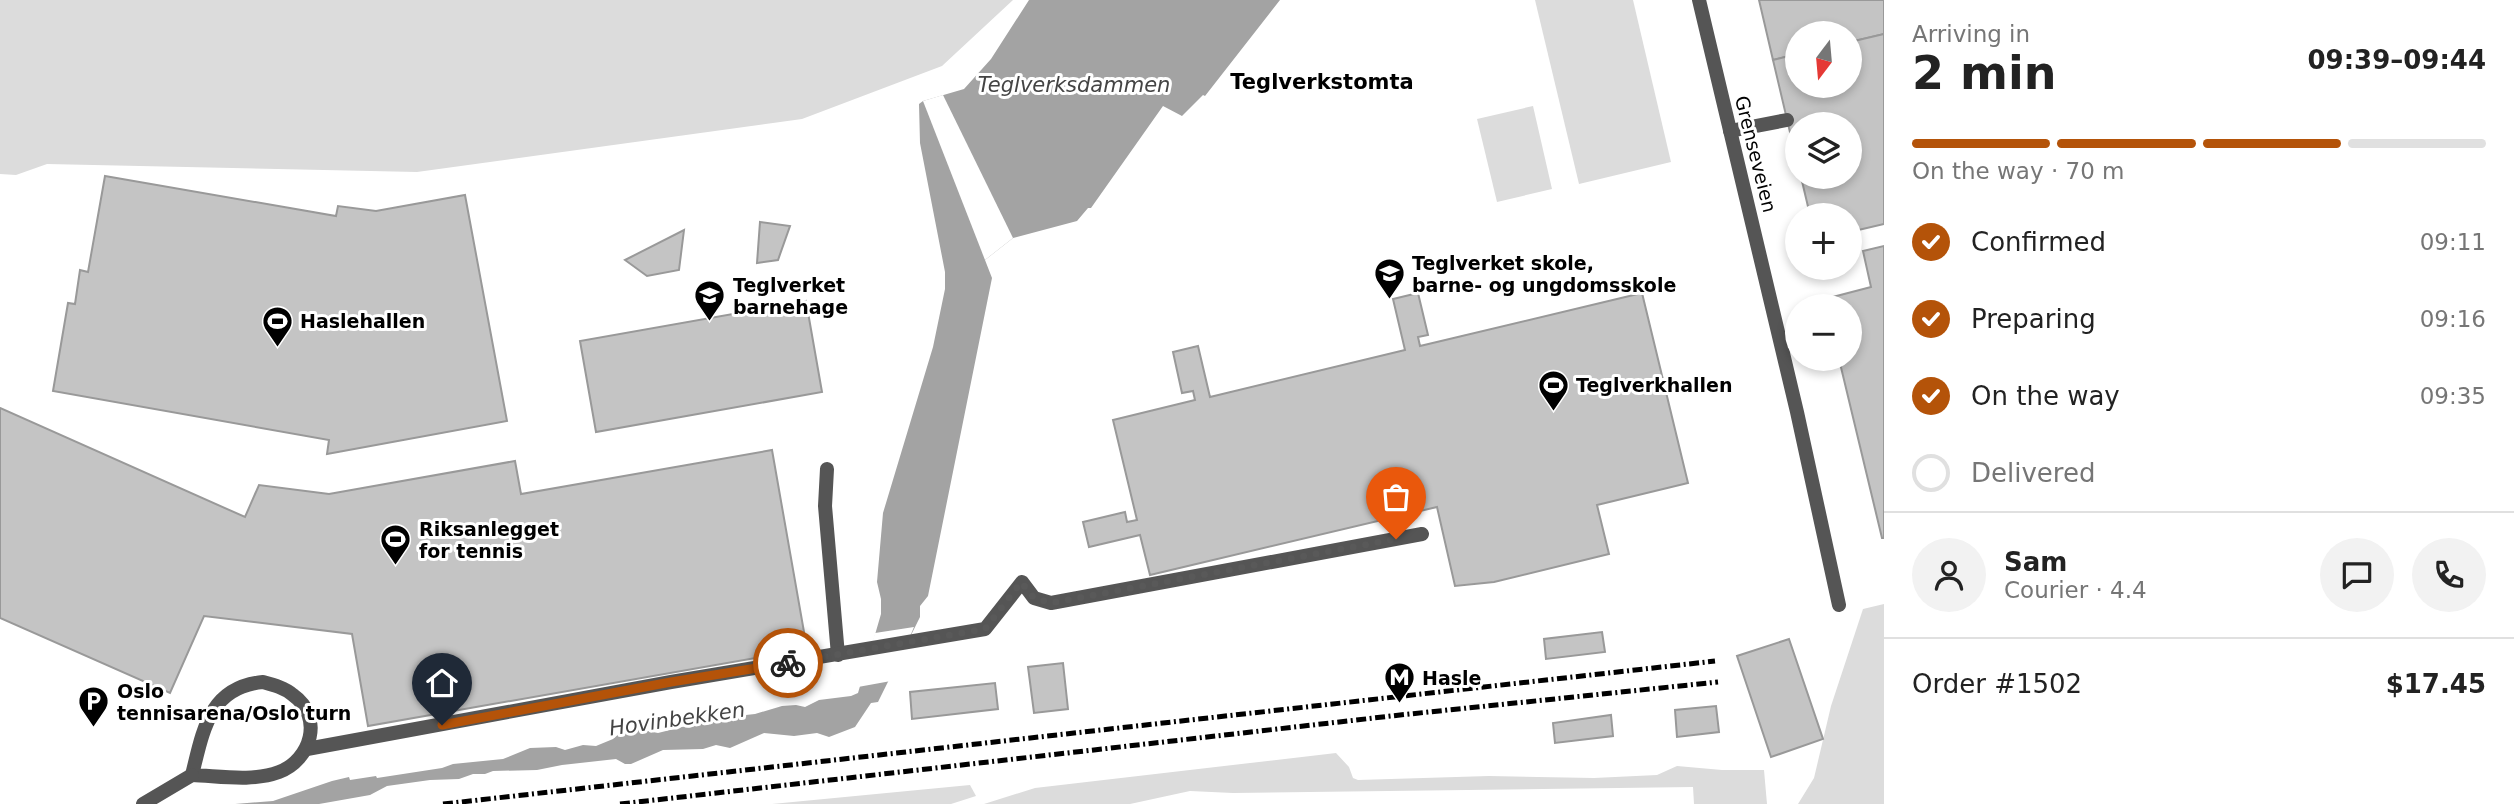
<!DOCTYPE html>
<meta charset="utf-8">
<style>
body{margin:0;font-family:"DejaVu Sans",sans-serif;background:#f2f2f2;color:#222;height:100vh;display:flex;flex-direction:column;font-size:26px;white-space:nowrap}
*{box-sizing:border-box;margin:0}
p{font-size:23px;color:#767676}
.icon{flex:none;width:38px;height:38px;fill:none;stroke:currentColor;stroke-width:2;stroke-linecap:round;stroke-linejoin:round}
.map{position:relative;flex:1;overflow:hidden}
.details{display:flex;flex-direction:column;background:#fff;width:630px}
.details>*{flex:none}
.needle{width:46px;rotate:196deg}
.buttons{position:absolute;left:1785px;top:21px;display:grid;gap:14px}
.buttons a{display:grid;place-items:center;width:77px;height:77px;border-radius:50%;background:#fff;box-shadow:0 4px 10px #0003;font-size:35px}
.pin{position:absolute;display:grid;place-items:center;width:60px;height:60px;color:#fff;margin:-72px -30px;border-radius:50% 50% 50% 0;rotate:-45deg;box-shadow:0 0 7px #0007}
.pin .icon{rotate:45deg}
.courier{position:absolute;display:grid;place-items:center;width:70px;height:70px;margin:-35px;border:5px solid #b45309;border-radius:50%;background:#fff;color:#222;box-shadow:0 2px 9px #0007}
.summary em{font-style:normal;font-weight:800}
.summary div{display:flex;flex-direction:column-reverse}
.summary{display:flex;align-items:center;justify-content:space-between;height:119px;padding:0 28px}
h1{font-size:46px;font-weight:800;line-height:52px}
.bar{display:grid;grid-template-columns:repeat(4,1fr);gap:10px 7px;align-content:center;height:84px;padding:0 28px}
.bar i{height:9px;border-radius:5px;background:#e0e0e0}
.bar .selected{background:#b45309}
.bar p{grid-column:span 4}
.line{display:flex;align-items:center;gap:18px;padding:0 28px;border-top:2px solid #e0e0e0}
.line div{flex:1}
.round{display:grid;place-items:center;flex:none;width:74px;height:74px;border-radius:37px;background:#f2f2f2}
ol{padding:0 28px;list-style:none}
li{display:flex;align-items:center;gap:21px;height:77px}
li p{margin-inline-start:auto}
li .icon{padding:7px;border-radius:50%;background:#b45309;color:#fff;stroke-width:4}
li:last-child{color:#767676}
li i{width:38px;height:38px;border:4px solid #e0e0e0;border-radius:50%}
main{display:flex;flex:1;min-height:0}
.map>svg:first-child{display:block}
.green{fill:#dcdcdc}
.water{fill:#a3a3a3}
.pier{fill:#fff}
.building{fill:#c4c4c4;stroke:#999;stroke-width:2}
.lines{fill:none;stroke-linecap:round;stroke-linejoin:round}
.lane{stroke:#555;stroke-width:14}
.rail{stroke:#000;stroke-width:5;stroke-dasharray:10 3.5 2 3.5;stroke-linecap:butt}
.done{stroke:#595959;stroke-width:7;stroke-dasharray:0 12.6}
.route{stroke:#b45309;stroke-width:9}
.labels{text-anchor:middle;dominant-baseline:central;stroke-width:6;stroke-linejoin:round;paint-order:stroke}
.street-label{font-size:19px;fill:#000;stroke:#fff}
.poi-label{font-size:19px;font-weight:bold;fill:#000;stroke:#fff;text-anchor:start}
.neighbourhood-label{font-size:21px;font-weight:bold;fill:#000;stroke:#fff}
.water-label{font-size:21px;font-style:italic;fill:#444;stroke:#fff}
</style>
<main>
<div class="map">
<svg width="1884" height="804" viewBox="0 0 1884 804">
<rect width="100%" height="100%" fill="#fff"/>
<g class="green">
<path d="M 0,0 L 1013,0 L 942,66 L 802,119 L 417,172 L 47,164 L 16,175 L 0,174 Z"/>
<path d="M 1535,0 L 1633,0 L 1671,162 L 1579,184 Z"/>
<path d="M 1533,106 L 1552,189 L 1497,202 L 1477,119 Z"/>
<path d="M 1884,604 L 1884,804 L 1798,804 L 1814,778 L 1831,706 L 1863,609 Z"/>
<path d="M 1336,753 L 1349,767 L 1353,778 L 1358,780 L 1489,776 L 1594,778 L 1657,775 L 1677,766 L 1722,770 L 1764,770 L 1767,804 L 1694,804 L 1693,787 L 1233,793 L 1190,791 L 1130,804 L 984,804 L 1035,788 Z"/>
<path d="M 970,785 L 976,796 L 951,804 L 772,804 Z"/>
</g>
<path class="water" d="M 1029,0 L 1280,0 L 1205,96 L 1203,95 L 1182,116 L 1163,106 L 1091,208 L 1088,208 L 1077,221 L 1013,238 L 985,260 L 992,278 L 928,596 L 920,606 L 920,617 L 878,702 L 871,703 L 855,727 L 829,737 L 817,733 L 794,736 L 764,733 L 730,748 L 716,745 L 703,749 L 663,750 L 631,764 L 625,764 L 616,759 L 562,765 L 537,770 L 493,771 L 485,774 L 473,774 L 459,779 L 430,780 L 387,786 L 370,795 L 319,804 L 235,804 L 273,801 L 332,781 L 349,777 L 350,780 L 376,776 L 377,778 L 442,768 L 453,764 L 503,759 L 530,748 L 556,747 L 565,750 L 583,745 L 596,746 L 613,739 L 620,733 L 637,729 L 658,733 L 718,718 L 755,714 L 782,706 L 796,705 L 805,707 L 819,700 L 851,696 L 858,693 L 881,614 L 881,599 L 877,582 L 883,513 L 933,347 L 945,289 L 945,272 L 920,143 L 919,104 L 923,101 L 964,89 L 991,59 Z"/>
<g class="pier">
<path d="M 943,95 L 1013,238 L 985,260 L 923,101 Z"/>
<path d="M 914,627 L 891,681 L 858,687 L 875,633 Z"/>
</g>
<g class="building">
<path d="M 1759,0 L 1884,0 L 1884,34 L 1850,42 L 1850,33 L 1797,33 L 1797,54 L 1773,60 Z"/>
<path d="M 1884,34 L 1884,224 L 1850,232 L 1850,215 L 1810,215 L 1801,177 L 1850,177 L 1850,124 L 1797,124 L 1797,162 L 1773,60 L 1797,54 L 1797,86 L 1850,86 L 1850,42 Z"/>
<path d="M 105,176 L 336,216 L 338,206 L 376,211 L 465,195 L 507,421 L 327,454 L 329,440 L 53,391 L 68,303 L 75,304 L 80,270 L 88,272 Z"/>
<path d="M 760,222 L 790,226 L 778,260 L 757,263 Z"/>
<path d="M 684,230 L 679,270 L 647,276 L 625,260 Z"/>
<path d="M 1884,246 L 1884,538 L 1882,538 L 1839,359 L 1850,359 L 1850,306 L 1827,306 L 1825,299 L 1871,287 L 1863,251 Z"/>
<path d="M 1418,293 L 1428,335 L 1418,337 L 1420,346 L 1642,293 L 1688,483 L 1597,505 L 1609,554 L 1494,582 L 1455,586 L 1437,507 L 1150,575 L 1140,535 L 1089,547 L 1083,522 L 1125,512 L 1127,522 L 1137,520 L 1113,420 L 1195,400 L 1193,391 L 1182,393 L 1173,352 L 1198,346 L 1210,397 L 1405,350 L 1393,299 Z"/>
<path d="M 806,301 L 822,392 L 596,432 L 580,341 Z"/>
<path d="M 0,408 L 245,517 L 259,485 L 329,494 L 515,461 L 521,494 L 772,450 L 807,649 L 368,726 L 352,634 L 204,616 L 170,693 L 0,618 Z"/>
<path d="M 1602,632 L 1605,652 L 1546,659 L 1544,639 Z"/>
<path d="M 1789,639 L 1823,739 L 1771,757 L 1737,656 Z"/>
<path d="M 1063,663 L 1068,709 L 1034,713 L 1028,667 Z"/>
<path d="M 995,683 L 998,709 L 912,719 L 910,692 Z"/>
<path d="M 1716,706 L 1719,732 L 1677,737 L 1675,710 Z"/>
<path d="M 1611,715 L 1613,736 L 1555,743 L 1553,723 Z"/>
</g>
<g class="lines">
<g class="lane">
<path d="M 1699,0 L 1797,412 L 1839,605"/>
<path d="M 1730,131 L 1787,120"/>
<path d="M 827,469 L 825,506 L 838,655"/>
<path d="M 263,682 C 274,685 285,688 293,695 C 324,717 311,760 279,772 C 252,782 220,776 192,775 C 203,731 209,687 263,682 Z"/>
<path d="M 307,749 L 671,682 L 985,629 L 1022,582 L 1034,598 L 1051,603 L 1422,534"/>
<path d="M 143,804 L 192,775"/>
</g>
<g class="rail">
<path d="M 443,804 L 1715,661"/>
<path d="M 620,804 L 1400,715 L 1718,682"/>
</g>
</g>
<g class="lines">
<path class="done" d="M 788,663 L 985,629 L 1021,582 L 1034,598 L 1051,603 L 1396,539"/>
<path class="route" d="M 442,725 L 671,682 L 788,663"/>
</g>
<defs>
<symbol id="school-pin" viewBox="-11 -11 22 30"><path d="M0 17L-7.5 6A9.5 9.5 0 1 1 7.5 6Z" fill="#000" stroke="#fff"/><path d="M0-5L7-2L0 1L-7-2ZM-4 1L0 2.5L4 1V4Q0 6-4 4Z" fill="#fff"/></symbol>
<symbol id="stadium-pin" viewBox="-11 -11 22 30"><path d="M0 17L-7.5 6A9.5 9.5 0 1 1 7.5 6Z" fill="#000" stroke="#fff"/><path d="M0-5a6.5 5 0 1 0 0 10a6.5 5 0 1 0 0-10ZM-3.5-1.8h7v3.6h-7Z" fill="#fff"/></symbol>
<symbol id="metro-pin" viewBox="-11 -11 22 30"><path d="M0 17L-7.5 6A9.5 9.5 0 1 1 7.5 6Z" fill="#000" stroke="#fff"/><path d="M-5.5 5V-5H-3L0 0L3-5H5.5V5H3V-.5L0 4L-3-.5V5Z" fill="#fff"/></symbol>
<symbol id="parking-pin" viewBox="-11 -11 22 30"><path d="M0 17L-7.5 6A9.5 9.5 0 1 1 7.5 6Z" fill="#000" stroke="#fff"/><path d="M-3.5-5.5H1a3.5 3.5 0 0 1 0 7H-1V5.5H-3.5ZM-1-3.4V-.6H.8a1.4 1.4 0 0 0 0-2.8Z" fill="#fff"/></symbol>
</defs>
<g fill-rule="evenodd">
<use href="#school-pin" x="1372" y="256" width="35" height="47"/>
<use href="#school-pin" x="692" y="278" width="35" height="47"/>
<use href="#stadium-pin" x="260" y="304" width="35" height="47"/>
<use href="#stadium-pin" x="1536" y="368" width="35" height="47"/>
<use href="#stadium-pin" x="378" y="522" width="35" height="47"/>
<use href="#metro-pin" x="1382" y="660" width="35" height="47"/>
<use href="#parking-pin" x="76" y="684" width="35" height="47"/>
</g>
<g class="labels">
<g class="street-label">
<text transform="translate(1756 154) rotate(76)">Grenseveien</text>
</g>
<g class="poi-label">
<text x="1412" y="263">Teglverket skole,<tspan x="1412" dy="22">barne- og ungdomsskole</tspan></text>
<text x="733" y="285">Teglverket<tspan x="733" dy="22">barnehage</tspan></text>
<text x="300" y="321">Haslehallen</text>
<text x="1576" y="385">Teglverkhallen</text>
<text x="419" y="529">Riksanlegget<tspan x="419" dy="22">for tennis</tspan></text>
<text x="1422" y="678">Hasle</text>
<text x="117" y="691">Oslo<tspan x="117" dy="22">tennisarena/Oslo turn</tspan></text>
</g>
<g class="neighbourhood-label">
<text x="1322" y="82">Teglverkstomta</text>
</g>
<g class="water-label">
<text x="1074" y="85">Teglverksdammen</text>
<text transform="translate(677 719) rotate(-8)">Hovinbekken</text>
</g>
</g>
</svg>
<div class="buttons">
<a><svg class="needle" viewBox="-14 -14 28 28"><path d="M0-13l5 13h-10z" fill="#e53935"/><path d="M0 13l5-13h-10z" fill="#767676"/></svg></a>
<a><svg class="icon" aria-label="layers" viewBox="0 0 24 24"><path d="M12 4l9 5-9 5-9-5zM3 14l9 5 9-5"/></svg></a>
<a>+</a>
<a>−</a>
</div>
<div class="pin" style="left:1396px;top:539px;background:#ea580c"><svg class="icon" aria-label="bag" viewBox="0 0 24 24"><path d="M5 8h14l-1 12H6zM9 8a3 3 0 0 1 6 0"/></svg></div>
<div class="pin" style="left:442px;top:725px;background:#1f2937"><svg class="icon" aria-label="home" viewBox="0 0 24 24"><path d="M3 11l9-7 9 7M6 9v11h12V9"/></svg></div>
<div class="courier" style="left:788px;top:663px"><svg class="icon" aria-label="bike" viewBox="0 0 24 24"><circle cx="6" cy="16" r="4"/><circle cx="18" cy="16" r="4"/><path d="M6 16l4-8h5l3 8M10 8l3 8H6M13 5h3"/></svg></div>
</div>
<section class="details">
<div class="summary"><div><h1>2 min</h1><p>Arriving in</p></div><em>09:39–09:44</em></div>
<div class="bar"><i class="selected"></i><i class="selected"></i><i class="selected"></i><i></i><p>On the way · 70 m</p></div>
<ol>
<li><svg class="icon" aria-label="check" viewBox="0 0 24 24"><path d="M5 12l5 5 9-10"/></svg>Confirmed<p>09:11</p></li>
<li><svg class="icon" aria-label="check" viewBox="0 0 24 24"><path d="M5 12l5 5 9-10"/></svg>Preparing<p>09:16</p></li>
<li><svg class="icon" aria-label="check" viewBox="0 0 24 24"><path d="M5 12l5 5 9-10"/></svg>On the way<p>09:35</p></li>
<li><i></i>Delivered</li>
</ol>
<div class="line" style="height:126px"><a class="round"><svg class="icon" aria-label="person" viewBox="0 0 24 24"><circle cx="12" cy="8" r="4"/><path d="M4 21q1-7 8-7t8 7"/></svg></a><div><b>Sam</b><p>Courier · 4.4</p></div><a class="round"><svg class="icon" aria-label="chat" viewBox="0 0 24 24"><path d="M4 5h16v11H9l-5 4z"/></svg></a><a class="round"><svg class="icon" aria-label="phone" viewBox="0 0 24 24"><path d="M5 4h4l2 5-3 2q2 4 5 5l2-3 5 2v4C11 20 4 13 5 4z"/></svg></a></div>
<div class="line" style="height:91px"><div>Order #1502</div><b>$17.45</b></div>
</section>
</main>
